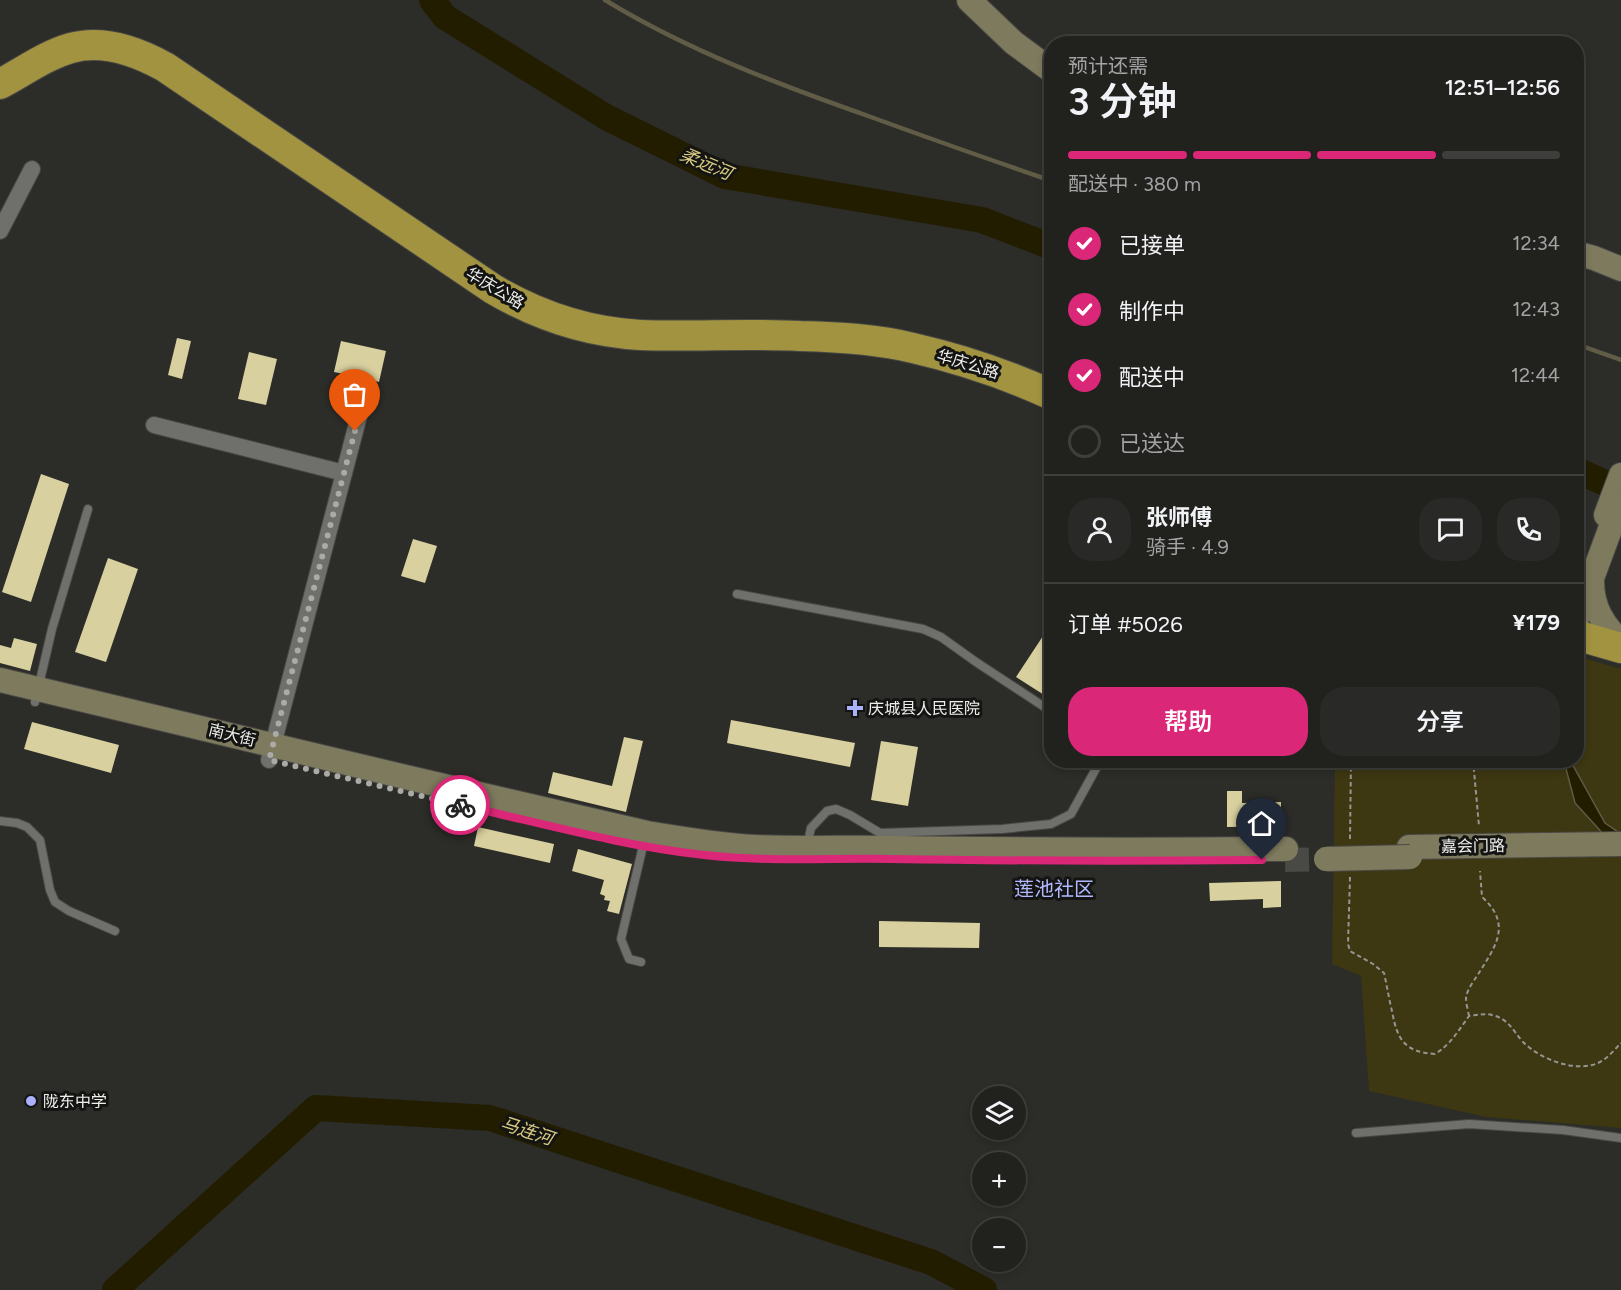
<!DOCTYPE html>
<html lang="zh">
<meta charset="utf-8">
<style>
body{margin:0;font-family:Figtree,"Noto Sans SC",sans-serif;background:#292927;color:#f1f3f6;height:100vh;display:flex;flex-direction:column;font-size:22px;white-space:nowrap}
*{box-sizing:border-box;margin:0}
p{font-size:20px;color:#a2a3a4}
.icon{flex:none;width:33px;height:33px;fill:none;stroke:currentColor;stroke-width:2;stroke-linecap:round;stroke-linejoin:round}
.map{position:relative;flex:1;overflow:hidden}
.drawer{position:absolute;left:1044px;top:36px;width:540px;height:732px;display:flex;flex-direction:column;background:#21211e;border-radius:24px;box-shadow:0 3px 9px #0003,0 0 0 2px #3e3e3c}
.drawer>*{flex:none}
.buttons{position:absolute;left:972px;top:1086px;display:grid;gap:12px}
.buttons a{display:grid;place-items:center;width:54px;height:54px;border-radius:50%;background:#21211e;box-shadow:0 3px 9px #0003,0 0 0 2px #3e3e3c;font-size:30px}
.pin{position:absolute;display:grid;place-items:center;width:51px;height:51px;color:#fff;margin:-62px -26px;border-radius:50% 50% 50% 0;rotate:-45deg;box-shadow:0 0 6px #0007}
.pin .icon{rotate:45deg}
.courier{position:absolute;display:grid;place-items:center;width:60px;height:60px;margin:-30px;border:4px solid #db2777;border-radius:50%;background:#fff;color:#222;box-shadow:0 2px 8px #0007}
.overview em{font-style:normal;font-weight:600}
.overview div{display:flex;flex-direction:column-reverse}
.overview{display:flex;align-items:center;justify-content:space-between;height:102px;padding:0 24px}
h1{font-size:39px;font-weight:600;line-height:45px}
.bar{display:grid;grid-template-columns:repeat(4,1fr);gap:9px 6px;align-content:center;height:72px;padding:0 24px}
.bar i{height:8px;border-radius:4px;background:#3e3e3c}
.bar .selected{background:#db2777}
.bar p{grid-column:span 4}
.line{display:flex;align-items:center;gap:15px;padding:0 24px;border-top:2px solid #3e3e3c}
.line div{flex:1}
.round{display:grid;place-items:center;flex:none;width:63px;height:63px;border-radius:24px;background:#292927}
ol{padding:0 24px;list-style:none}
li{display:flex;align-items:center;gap:18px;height:66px}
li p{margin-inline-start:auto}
li .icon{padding:6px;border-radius:50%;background:#db2777;color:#fff;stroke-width:4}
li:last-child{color:#a2a3a4}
li i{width:33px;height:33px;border:3px solid #3e3e3c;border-radius:50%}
.button{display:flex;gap:12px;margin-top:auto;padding:12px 24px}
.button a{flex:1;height:69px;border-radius:24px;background:#db2777;color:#fff;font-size:24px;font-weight:600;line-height:69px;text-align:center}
.button a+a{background:#292927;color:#f1f3f6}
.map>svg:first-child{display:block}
.green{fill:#3d3712}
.water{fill:#231d00;stroke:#605c46;stroke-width:1.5}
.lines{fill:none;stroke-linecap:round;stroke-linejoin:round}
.stream{stroke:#605c46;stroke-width:4.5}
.river{stroke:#231d00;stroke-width:26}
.building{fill:#d8d09f}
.secondary-tunnel{stroke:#494945;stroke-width:24;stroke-dasharray:24 12;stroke-linecap:butt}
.lane-casing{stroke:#494845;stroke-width:10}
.street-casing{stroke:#494845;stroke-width:18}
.secondary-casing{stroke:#494845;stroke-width:26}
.highway-casing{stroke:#494845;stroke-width:32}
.path{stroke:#959592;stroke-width:2;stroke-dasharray:4.5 3;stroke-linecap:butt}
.lane{stroke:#6f6f6b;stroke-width:8}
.street{stroke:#6f6f6b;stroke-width:16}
.secondary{stroke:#7e7a5e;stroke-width:24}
.highway{stroke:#a19340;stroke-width:30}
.secondary-bridge-casing{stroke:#494845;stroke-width:26;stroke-linecap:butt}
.secondary-bridge{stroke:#7e7a5e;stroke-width:24}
.done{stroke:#aaaaa7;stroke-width:6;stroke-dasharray:0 10.8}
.route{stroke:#db2777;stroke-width:8}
.poi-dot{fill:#a9b0fc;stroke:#141413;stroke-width:2}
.labels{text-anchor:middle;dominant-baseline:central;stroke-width:6;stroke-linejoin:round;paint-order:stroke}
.street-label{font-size:16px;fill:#eeeeeb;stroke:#141413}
.poi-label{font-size:16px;fill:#eeeeeb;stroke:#141413;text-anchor:start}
.water-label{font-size:18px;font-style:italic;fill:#d9cc82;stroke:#141413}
.quarter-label{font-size:20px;fill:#b1b8fe;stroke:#141413}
</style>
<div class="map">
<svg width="1621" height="1290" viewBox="0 0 1621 1290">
<rect width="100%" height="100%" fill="#2c2c28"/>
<path class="green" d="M 1577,656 L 1621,669 L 1621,1128 L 1486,1117 L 1369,1091 L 1361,976 L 1332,964 L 1335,761 L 1576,760 Z"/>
<path class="water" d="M 1564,761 L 1571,762 L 1605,823 L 1621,834 L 1606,837 L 1575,803 Z"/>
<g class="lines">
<g class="stream">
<path d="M 605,0 C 689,51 780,85 871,117 C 931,139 991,160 1052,181"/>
<path d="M 1576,344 L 1621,360"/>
</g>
<g class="river">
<path d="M 432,0 L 445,17 L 606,117 L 725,176 L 982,220 L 1052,247"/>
<path d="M 1576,470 L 1621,490"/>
<path d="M 115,1290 L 316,1108 L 490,1118 L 931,1262 L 984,1290"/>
</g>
</g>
<g class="building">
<path d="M 177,338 L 191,341 L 182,379 L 168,375 Z"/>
<path d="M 341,341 L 386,351 L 379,382 L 368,379 L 334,372 Z"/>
<path d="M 249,352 L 277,359 L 266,405 L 238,399 Z"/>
<path d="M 41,474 L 69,484 L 31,602 L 2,592 Z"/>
<path d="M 413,539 L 437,546 L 425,583 L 401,576 Z"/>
<path d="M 108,558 L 138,569 L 106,662 L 75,652 Z"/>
<path d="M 1043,636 L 1052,642 L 1052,700 L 1016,677 Z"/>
<path d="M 14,638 L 37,644 L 30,671 L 0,663 L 0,645 L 11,648 Z"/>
<path d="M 731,720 L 855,743 L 850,767 L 727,743 Z"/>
<path d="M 32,722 L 119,745 L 111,773 L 24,749 Z"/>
<path d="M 624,737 L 643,741 L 626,812 L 548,793 L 553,772 L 612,786 Z"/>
<path d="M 881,741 L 918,747 L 908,806 L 871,800 Z"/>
<path d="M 1227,791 L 1242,791 L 1242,803 L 1281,802 L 1281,826 L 1227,827 Z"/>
<path d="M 478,827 L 554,844 L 550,863 L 474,846 Z"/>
<path d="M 578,849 L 632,864 L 619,914 L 607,911 L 610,901 L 604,900 L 605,896 L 600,894 L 604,880 L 572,871 Z"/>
<path d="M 1281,881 L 1281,907 L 1263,908 L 1263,899 L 1210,901 L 1209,883 Z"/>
<path d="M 879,921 L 980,923 L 979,948 L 879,947 Z"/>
</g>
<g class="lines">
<path class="secondary-tunnel" d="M 1285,860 L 1326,859"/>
<defs>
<g id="lane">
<path d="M 737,594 L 923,629 L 941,637 L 976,662 L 1052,712"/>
<path d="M 35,702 L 52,629 L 88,509"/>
<path d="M 0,821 L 17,823 L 27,827 L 40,840 L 50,890 L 55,902 L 69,911 L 115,931"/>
<path d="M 807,846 L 811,828 L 827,811 L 836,809 L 850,815 L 880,833 L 1002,829 L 1051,824 L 1071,814 L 1099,763 L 1099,760"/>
<path d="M 641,962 L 629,959 L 621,939 L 643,846"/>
<path d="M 1356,1133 L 1469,1124 L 1563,1130 L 1621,1138"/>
</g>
<g id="street">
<path d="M 0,231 L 32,169"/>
<path d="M 154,425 L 344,473"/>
<path d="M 269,760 L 366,389"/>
</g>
<g id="secondary">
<path d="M 969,0 L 1014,43 L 1052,71"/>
<path d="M 1576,253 L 1594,258 L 1621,269"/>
<path d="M 1606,515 L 1621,475"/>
<path d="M 1592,581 C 1592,607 1603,625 1621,642"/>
<path d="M 1576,621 L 1621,500"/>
<path d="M 0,680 L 418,780 L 647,833 C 683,839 719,845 755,847 C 802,849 849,847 896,848 C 1026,850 1156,850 1286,849"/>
<path d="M 1409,847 L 1621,844"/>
</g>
<g id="highway">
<path d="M 0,84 C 23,72 46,55 71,48 C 103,39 138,52 165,67 L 493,289 C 537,315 588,332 640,335 C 693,337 747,333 800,336 C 838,337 877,339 913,348 C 961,359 1008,375 1052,395"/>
<path d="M 1576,635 L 1621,648"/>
</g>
</defs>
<use href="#lane" class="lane-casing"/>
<use href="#street" class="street-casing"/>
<use href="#secondary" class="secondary-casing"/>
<use href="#highway" class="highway-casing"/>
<g class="path">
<path d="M 1473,760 L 1479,826"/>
<path d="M 1350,839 L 1351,760"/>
<path d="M 1350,877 L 1348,944 L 1350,951 L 1373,964 L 1384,973 C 1387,986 1389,999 1392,1011 C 1397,1039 1404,1052 1435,1054 C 1450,1045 1459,1030 1469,1016 C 1477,1015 1485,1013 1492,1015 C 1509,1019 1513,1031 1523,1042 C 1540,1059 1577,1074 1600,1062 C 1608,1058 1615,1049 1621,1043"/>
<path d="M 1469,1016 C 1468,1011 1466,1003 1466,998 C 1467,990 1473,982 1477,976 C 1495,947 1513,925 1482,897 L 1480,871"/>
</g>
<use href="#lane" class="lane"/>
<use href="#street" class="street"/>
<use href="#secondary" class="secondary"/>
<use href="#highway" class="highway"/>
<defs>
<path id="secondary-bridge" d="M 1326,859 L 1410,857"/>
</defs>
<use href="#secondary-bridge" class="secondary-bridge-casing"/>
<use href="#secondary-bridge" class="secondary-bridge"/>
</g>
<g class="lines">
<path class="done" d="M 355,431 L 269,760 L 460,805"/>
<path class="route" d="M 460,805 C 541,823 622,846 704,855 C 766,862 828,858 890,859 C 1014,861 1138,861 1262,860"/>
</g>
<g class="poi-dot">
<path d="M852 699h6v6h6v6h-6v6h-6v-6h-6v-6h6z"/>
<circle cx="31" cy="1101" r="6"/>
</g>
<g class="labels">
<g class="street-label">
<text transform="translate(495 288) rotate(31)">华庆公路</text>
<text transform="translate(968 364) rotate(17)">华庆公路</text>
<text transform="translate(232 735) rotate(14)">南大街</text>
<text transform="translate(1473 846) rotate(-1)">嘉会门路</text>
</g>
<g class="poi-label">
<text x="868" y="708">庆城县人民医院</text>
<text x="43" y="1101">陇东中学</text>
</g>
<g class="water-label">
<text transform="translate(706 164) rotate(23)">柔远河</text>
<text transform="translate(527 1131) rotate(18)">马连河</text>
</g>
<g class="quarter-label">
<text x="1054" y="889">莲池社区</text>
</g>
</g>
</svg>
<div class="buttons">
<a><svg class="icon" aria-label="layers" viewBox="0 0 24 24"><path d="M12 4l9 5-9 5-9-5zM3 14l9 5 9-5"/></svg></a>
<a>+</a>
<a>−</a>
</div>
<div class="pin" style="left:355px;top:431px;background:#ea580c"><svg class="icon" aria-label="bag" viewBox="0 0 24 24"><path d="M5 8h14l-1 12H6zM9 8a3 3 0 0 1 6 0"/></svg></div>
<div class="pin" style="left:1262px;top:860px;background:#1f2937"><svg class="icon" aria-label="home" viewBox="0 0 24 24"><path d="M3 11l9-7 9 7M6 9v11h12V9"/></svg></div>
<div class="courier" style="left:460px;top:805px"><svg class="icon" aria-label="bike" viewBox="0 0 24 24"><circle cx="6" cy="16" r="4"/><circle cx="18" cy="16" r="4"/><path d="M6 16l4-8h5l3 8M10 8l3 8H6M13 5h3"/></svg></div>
<section class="drawer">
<div class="overview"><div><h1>3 分钟</h1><p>预计还需</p></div><em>12:51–12:56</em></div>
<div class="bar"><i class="selected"></i><i class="selected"></i><i class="selected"></i><i></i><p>配送中 · 380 m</p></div>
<ol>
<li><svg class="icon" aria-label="check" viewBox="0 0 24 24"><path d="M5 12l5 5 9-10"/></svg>已接单<p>12:34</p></li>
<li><svg class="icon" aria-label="check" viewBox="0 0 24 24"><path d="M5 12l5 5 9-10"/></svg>制作中<p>12:43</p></li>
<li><svg class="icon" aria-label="check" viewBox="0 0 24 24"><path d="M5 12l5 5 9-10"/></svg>配送中<p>12:44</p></li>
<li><i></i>已送达</li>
</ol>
<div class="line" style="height:108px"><a class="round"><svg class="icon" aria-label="person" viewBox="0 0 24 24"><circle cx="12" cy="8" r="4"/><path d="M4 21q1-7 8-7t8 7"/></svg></a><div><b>张师傅</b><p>骑手 · 4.9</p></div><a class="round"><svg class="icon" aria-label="chat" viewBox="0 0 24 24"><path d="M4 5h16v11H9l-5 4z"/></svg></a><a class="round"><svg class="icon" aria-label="phone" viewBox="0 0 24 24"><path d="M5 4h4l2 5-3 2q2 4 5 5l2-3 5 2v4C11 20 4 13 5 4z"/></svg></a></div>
<div class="line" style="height:78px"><div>订单 #5026</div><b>¥179</b></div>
<div class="button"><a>帮助</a><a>分享</a></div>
</section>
</div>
